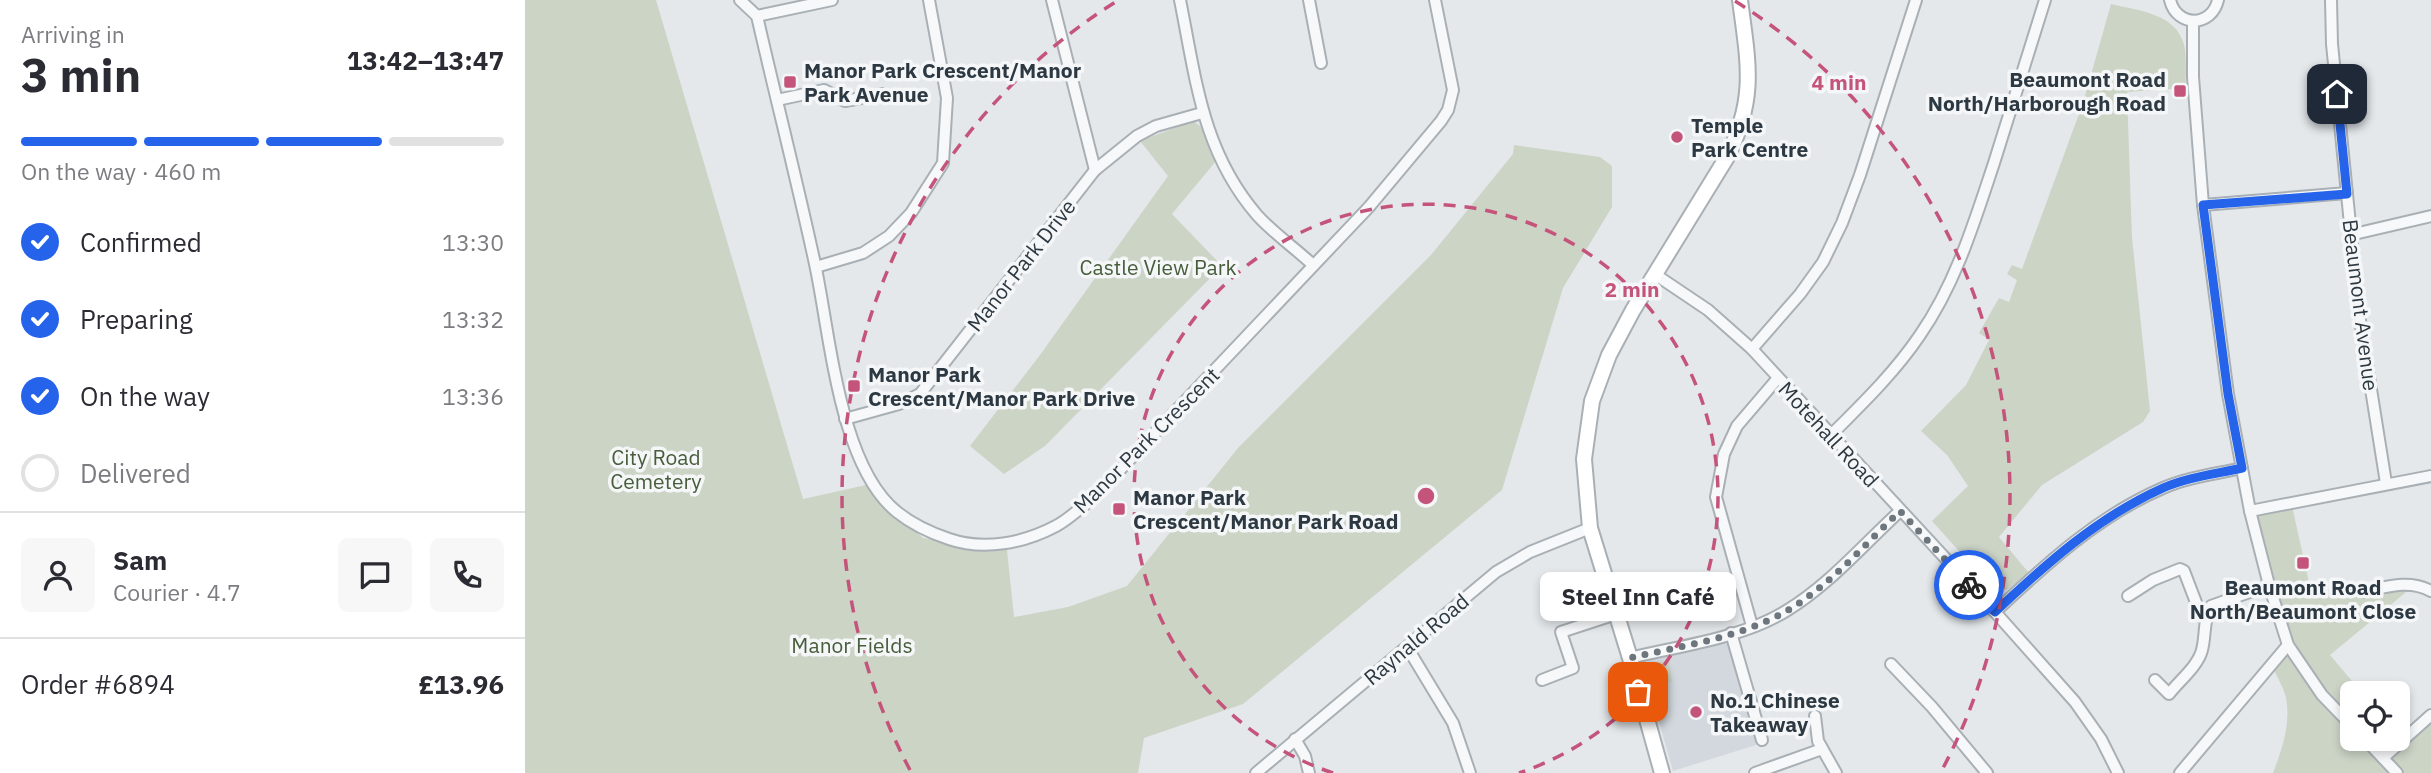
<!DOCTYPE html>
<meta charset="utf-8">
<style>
body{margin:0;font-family:"IBM Plex Sans",sans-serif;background:#f7f7f7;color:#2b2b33;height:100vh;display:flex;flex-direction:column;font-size:26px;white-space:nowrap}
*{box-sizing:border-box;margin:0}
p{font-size:23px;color:#7c7c81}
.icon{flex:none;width:38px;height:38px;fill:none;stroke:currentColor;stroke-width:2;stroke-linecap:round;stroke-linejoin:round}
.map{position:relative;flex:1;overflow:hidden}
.details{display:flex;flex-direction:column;background:#fff;width:525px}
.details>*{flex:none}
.tools{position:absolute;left:1815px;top:681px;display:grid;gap:14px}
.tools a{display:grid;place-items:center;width:70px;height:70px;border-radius:10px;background:#fff;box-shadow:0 4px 10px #0003;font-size:35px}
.pin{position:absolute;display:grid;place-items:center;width:60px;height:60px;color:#fff;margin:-30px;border-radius:14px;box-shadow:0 4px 10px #0006}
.courier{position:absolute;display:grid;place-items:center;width:70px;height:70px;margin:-35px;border:5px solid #2563eb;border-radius:50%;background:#fff;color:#222;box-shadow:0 2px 9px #0007}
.bubble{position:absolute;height:49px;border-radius:10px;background:#fff;box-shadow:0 4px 10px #0003;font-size:23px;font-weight:700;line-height:49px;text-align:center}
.head em{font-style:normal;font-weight:700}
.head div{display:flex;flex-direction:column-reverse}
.head{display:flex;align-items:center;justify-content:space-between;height:119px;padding:0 21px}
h1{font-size:46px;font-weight:700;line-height:52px}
.bar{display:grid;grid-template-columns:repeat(4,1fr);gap:10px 7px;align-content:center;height:84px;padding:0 21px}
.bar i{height:9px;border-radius:5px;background:#e1e1e2}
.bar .selected{background:#2563eb}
.bar p{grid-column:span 4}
.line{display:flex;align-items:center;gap:18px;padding:0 21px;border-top:2px solid #e1e1e2}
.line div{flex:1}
.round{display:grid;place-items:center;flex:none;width:74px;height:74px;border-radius:10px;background:#f7f7f7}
ol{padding:0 21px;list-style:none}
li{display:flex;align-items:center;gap:21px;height:77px}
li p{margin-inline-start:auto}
li .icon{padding:7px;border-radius:50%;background:#2563eb;color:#fff;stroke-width:4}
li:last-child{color:#7c7c81}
li i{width:38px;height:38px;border:4px solid #e1e1e2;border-radius:50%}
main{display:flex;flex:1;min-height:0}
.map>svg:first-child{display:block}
.built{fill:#d2d8dd}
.green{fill:#ccd4c6}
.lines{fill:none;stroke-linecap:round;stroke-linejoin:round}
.street-casing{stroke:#a9b0b5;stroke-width:14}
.secondary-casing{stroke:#a9b0b5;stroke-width:18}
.street{stroke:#f7f8f9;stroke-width:10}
.secondary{stroke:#fff;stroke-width:14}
.done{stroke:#6d767d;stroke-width:7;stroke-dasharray:0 12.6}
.route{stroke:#2563eb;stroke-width:9}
.ring{fill:none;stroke:#c5547b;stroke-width:3.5;stroke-dasharray:12 9}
.poi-dot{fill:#c5547b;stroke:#f4f6f8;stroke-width:2.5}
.labels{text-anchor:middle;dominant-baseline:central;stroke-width:7;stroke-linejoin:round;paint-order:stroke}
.poi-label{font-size:21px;font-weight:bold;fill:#2d3942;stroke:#f4f6f8;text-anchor:start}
.street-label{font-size:21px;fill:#2d3942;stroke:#f4f6f8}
.park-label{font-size:21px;fill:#485d3b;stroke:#f4f6f8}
.centre{fill:#c5547b;stroke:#f4f6f8;stroke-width:3.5}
.ring-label{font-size:21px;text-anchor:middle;font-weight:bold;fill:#c5547b;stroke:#f4f6f8;stroke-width:7;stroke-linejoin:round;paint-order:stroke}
</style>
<main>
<section class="details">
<div class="head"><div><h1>3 min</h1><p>Arriving in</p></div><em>13:42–13:47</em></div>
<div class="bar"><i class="selected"></i><i class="selected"></i><i class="selected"></i><i></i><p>On the way · 460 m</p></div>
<ol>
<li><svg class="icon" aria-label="check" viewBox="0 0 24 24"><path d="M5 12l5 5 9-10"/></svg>Confirmed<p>13:30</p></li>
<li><svg class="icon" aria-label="check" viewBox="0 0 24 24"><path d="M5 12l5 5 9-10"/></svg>Preparing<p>13:32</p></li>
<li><svg class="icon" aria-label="check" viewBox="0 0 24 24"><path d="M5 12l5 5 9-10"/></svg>On the way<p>13:36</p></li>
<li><i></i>Delivered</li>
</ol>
<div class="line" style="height:126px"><a class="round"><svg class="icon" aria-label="person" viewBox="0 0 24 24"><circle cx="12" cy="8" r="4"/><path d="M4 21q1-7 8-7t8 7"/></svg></a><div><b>Sam</b><p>Courier · 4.7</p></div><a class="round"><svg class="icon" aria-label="chat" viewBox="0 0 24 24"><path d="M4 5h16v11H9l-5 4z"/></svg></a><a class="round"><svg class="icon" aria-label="phone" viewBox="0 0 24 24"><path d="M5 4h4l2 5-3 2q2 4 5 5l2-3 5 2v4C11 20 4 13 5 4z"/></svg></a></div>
<div class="line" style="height:91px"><div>Order #6894</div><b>£13.96</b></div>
</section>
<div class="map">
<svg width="1906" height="773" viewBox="0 0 1906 773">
<rect width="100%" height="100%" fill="#e4e8eb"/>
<path class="built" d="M 1204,639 L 1234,744 L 1148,771 L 1119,669 L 1121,663 L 1126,659 Z"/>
<g class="green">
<path d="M 0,0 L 131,0 L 278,499 L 341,485 L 398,538 L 482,550 L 489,617 L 543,607 L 602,586 L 713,448 L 906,255 L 988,154 L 989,145 L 1075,157 L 1087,166 L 1087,207 L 1038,288 L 977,490 L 718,704 L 619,738 L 613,773 L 0,773 Z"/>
<path d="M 1586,4 C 1610,10 1647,13 1657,39 C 1663,52 1660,73 1661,88 L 1602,92 L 1607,238 L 1625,411 L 1618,422 L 1517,485 L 1474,537 L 1509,579 L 1476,592 L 1451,570 L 1407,521 L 1443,486 L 1422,455 L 1396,431 L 1441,385 L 1464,340 L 1454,333 L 1474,298 L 1484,302 L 1492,280 L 1482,274 L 1487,265 L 1497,269 L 1558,103 Z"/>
<path d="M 668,121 L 678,128 L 691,161 L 647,214 L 697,266 L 520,446 L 479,474 L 445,446 L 515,355 L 643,176 L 615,141 Z"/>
<path d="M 1767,506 L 1787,596 L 1838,586 L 1886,588 L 1805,655 L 1837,693 L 1827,693 L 1827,738 L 1855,739 L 1871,754 L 1906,722 L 1906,773 L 1748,773 C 1757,750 1766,723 1761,698 C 1759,688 1752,677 1748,668 L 1763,648 L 1732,512 Z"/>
<path d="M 1144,660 L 1147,682 L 1138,685 L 1129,680 L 1126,667 L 1129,663 Z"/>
</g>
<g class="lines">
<defs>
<g id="street">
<path d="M 215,0 L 232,16 C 251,99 272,181 290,264 C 305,333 314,466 372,512 C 387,524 406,533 424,539 C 459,551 499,543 531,526 C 546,518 560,504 573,493 L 844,207 L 916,121 L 923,110 L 928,90 L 910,0"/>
<path d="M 527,0 L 570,170"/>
<path d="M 655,0 C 671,79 677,151 732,215 C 748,233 770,248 788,265"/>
<path d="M 784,0 L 796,63"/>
<path d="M 1645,0 C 1652,28 1687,27 1693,0"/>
<path d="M 1806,0 L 1807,44 L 1834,314 L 1861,483"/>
<path d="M 232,16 L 307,0"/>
<path d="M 1668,21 L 1668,77 L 1678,205 L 1703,394 L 1725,511 L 1744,585 L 1763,645 L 1797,695 L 1827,726"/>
<path d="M 252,100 L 299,90 L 320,101 L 357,94"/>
<path d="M 1678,205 L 1822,193"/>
<path d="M 1825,235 L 1906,216"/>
<path d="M 291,267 L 338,253 L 364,236 L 386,213 L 418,163 L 422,98 L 404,0"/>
<path d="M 1131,275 L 1183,310 L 1227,349 L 1470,612 L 1550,702 L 1576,739 L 1593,773"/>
<path d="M 1227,349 L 1275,294 L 1298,262 L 1317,223 L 1335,175 L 1391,0"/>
<path d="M 320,419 L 374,404 L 395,394 L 570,170 L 612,136 L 631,126 L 677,113"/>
<path d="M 1306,435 C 1338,403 1370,372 1395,335 C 1431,283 1449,223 1469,163 C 1486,109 1503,54 1520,0"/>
<path d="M 1725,511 L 1906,476"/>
<path d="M 1837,592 C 1861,587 1884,579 1906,591"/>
<path d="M 1603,596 L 1628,580 L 1655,569 L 1659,571 L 1672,605 L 1681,614"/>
<path d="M 1470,612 C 1521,564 1573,516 1638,488 C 1663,477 1691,474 1717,468"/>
<path d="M 1227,626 L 1191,497 L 1199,454 L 1212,426 L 1253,378"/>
<path d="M 1206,633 L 1237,740"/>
<path d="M 882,647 L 928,723 L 945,773"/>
<path d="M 1105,658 C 1154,646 1218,638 1261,611 C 1304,585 1338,545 1375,511"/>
<path d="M 1366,664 L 1407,707 L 1462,773"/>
<path d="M 1017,680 L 1048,668 L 1036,632 L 1091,614"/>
<path d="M 1630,680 L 1644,694 C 1654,681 1673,666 1677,650 C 1681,635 1678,620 1686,606 L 1744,585"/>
<path d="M 1290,716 L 1293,741 L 1311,773"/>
<path d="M 1839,738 L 1872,773"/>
<path d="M 770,739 L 780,756 L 784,773"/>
<path d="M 1858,758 L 1906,715"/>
<path d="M 731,773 L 971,572 L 1005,552 L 1065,528"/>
<path d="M 1230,773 L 1297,749"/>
<path d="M 1655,773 L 1763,645"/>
</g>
<path id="secondary" d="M 1137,773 L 1105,658 L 1065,528 L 1059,459 L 1067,401 L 1084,355 L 1108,310 L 1202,157 C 1232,98 1223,62 1215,0"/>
</defs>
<use href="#street" class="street-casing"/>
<use href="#secondary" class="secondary-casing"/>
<use href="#street" class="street"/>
<use href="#secondary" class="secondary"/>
</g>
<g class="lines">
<path class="done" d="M 1113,692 L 1105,658 C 1156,646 1213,638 1258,613 C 1303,588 1339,545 1375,511 L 1444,585"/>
<path class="route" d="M 1444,585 L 1470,612 C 1521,564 1573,517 1638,488 C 1663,477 1691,474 1717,468 L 1703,394 L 1678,205 L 1822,194 L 1812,94"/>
</g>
<g class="ring">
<path d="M808 773A292 292 0 1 1 994 773"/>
<path d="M385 770A584 584 0 0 1 592 1M1210 1A584 584 0 0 1 1417 770"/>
</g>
<g class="poi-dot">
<rect x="258" y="75" width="14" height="14" rx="3.5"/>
<rect x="1648" y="84" width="14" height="14" rx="3.5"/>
<circle cx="1152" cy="137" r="7"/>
<rect x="322" y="379" width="14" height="14" rx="3.5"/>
<rect x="587" y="502" width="14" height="14" rx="3.5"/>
<rect x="1771" y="556" width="14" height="14" rx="3.5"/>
<circle cx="1171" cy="712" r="7"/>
</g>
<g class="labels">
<g class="poi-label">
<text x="279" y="70">Manor Park Crescent/Manor<tspan x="279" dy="24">Park Avenue</tspan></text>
<text x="1641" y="79" text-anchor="end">Beaumont Road<tspan x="1641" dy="24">North/Harborough Road</tspan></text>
<text x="1166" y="125">Temple<tspan x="1166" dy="24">Park Centre</tspan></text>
<text x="343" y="374">Manor Park<tspan x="343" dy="24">Crescent/Manor Park Drive</tspan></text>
<text x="608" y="497">Manor Park<tspan x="608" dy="24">Crescent/Manor Park Road</tspan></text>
<text x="1778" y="587" text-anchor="middle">Beaumont Road<tspan x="1778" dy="24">North/Beaumont Close</tspan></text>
<text x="1185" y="700">No.1 Chinese<tspan x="1185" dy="24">Takeaway</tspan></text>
</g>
<g class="street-label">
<text transform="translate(496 265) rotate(-52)">Manor Park Drive</text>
<text transform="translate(1836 305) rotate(83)">Beaumont Avenue</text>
<text transform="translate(1304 434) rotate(47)">Motehall Road</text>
<text transform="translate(621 440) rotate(-45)">Manor Park Crescent</text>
<text transform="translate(891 639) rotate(-40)">Raynald Road</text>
</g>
<g class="park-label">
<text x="633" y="267">Castle View Park</text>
<text x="131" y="457">City Road<tspan x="131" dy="24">Cemetery</tspan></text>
<text x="327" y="645">Manor Fields</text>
</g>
</g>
<circle cx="901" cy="496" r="10" class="centre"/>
<g class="ring-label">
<text x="1314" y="90">4 min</text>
<text x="1107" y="297">2 min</text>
</g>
</svg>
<div class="tools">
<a><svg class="icon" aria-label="locate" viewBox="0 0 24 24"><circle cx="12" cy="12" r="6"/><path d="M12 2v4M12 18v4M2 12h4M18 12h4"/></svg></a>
</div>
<div class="pin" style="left:1113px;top:692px;background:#ea580c"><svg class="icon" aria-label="bag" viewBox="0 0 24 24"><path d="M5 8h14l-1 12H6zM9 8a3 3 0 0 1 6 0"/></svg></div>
<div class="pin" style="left:1812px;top:94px;background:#1f2937"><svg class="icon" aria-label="home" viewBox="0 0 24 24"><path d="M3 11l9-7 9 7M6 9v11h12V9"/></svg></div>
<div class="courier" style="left:1444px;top:585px"><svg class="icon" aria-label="bike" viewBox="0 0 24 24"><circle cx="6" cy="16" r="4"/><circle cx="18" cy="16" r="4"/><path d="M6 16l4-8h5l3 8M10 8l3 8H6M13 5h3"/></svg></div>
<div class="bubble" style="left:1015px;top:572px;width:196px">Steel Inn Café</div>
</div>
</main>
